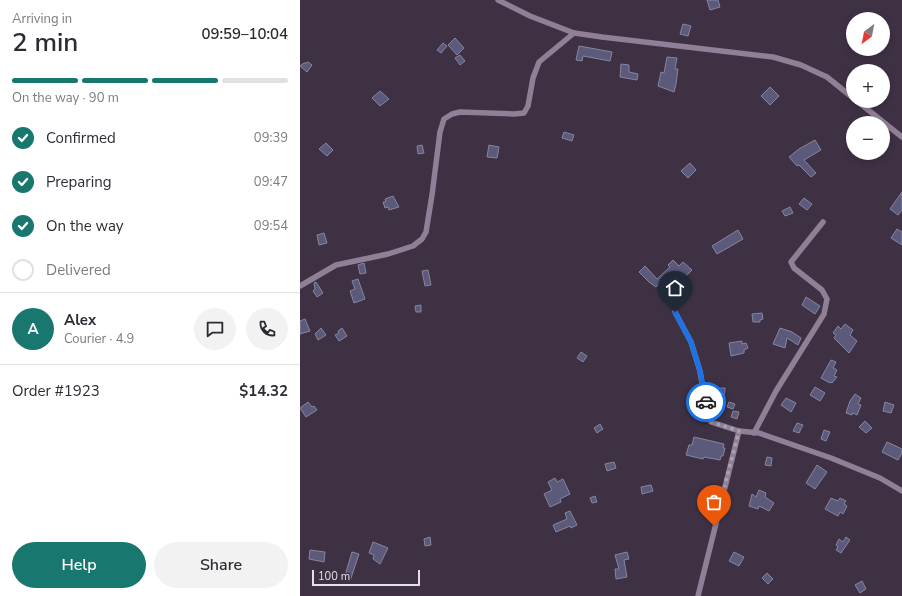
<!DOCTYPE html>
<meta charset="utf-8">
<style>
body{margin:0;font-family:"Nunito Sans",sans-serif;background:#f2f2f3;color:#2b2b33;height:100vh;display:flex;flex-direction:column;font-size:15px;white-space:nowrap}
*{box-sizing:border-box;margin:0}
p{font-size:13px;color:#7c7c81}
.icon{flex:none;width:22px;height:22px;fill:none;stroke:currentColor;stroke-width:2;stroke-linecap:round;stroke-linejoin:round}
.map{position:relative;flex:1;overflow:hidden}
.details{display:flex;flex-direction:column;background:#fff;width:300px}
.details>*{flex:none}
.needle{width:26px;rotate:212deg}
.buttons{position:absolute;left:546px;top:12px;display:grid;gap:8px}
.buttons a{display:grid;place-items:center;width:44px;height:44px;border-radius:50%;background:#fff;box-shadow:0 2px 6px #0003;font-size:20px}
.scale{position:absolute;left:12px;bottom:10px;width:108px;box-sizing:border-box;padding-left:4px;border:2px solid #e6deea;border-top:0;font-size:11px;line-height:14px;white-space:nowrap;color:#e6deea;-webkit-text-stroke:3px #3e3144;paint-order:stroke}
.pin{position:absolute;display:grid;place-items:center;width:34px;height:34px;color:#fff;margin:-41px -17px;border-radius:50% 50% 50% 0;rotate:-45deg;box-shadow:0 0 4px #0007}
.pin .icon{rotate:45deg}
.courier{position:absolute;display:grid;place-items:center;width:40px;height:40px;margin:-20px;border:3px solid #1a73e8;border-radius:50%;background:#fff;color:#222;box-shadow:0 1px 5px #0007}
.headline em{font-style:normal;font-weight:600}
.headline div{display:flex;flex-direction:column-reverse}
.headline{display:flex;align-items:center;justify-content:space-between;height:68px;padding:0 12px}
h1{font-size:26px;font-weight:600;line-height:30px}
.bar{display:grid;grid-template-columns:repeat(4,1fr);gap:6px 4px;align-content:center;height:48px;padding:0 12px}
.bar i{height:5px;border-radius:3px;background:#e1e1e2}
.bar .on{background:#18776e}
.bar p{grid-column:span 4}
.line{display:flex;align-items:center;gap:10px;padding:0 12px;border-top:1px solid #e1e1e2}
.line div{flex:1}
.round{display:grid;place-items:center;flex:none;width:42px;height:42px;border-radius:21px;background:#f2f2f3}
ol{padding:0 12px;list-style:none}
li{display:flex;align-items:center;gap:12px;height:44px}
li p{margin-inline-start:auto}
li .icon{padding:4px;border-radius:50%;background:#18776e;color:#fff;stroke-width:4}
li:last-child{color:#7c7c81}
li i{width:22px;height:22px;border:2px solid #e1e1e2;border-radius:50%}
.button{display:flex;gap:8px;margin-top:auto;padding:8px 12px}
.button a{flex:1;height:46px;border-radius:24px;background:#18776e;color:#fff;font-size:16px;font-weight:600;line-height:46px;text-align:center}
.button a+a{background:#f2f2f3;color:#2b2b33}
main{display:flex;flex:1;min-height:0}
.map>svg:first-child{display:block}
.building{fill:#5c5a7b;stroke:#87859f}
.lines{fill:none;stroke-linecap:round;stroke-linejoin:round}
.minor{stroke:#908097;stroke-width:5.5}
.done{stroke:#aba1b0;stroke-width:4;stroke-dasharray:0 7.2}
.route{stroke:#1a73e8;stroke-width:5}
</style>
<main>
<section class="details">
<div class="headline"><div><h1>2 min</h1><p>Arriving in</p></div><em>09:59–10:04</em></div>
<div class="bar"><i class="on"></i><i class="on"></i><i class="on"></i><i></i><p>On the way · 90 m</p></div>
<ol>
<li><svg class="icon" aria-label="check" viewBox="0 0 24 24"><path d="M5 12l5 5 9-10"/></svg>Confirmed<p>09:39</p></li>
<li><svg class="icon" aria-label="check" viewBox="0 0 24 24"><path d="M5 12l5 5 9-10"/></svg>Preparing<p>09:47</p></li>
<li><svg class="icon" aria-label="check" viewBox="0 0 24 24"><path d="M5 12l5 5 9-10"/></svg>On the way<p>09:54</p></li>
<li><i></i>Delivered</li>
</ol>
<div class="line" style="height:72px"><b class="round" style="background:#18776e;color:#fff">A</b><div><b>Alex</b><p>Courier · 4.9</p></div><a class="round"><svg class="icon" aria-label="chat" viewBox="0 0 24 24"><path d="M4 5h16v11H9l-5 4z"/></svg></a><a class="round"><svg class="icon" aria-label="phone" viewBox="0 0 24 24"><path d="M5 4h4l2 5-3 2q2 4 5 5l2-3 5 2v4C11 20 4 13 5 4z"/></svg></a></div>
<div class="line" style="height:52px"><div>Order #1923</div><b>$14.32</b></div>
<div class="button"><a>Help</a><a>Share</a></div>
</section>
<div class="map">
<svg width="602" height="596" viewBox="0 0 602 596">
<rect width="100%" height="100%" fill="#3e3144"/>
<g class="building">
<path d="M 407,0 L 418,0 L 420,7 L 410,10 Z"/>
<path d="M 383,24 L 391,26 L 388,36 L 380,34 Z"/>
<path d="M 155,38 L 164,48 L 157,55 L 148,45 Z"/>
<path d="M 143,43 L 147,46 L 141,53 L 137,50 Z"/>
<path d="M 279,46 L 312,52 L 310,61 L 283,56 L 282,61 L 276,60 Z"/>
<path d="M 160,55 L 165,61 L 160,65 L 155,58 Z"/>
<path d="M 367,57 L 377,58 L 375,69 L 378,69 L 376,84 L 374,92 L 358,86 L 361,72 L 364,73 Z"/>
<path d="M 8,62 L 12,65 L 7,72 L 0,66 L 4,63 L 6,63 Z"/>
<path d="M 321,64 L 329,65 L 329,72 L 338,74 L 337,80 L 320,77 Z"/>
<path d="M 470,87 L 479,96 L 470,105 L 461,96 Z"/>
<path d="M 80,91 L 89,99 L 80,106 L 72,98 Z"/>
<path d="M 264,132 L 274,135 L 272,141 L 262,138 Z"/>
<path d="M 515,140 L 521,150 L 504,160 L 516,173 L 511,177 L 499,165 L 497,166 L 489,157 L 499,149 Z"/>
<path d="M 26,143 L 33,150 L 27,156 L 19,149 Z"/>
<path d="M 122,145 L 124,153 L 118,154 L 117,146 Z"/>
<path d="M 189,145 L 199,147 L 197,158 L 187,157 Z"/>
<path d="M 390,163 L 396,170 L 388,178 L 381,171 Z"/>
<path d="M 602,192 L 602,210 L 598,215 L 590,209 Z"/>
<path d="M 93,196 L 99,207 L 89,210 L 88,207 L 85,208 L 83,202 L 86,202 L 85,199 Z"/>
<path d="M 504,198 L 512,204 L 507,210 L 499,204 Z"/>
<path d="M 490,207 L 493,213 L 485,216 L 482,211 Z"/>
<path d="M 597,229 L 602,232 L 602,245 L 591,238 Z"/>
<path d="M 438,230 L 443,239 L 417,254 L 412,246 Z"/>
<path d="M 24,233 L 27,243 L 19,245 L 17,235 Z"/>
<path d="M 373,260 L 379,266 L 383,262 L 392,270 L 386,276 L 382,273 L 379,276 L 376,274 L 361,289 L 358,285 L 356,287 L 349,282 L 339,272 L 345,266 L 357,279 L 370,267 L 368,265 Z"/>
<path d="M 64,263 L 66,273 L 60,274 L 58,265 Z"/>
<path d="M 128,270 L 131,285 L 125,286 L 122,271 Z"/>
<path d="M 58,279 L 65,299 L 54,303 L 50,291 L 55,289 L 52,281 Z"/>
<path d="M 16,282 L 23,293 L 17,297 L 13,291 L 15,289 L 14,283 Z"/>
<path d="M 506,297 L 520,306 L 515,314 L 502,305 Z"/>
<path d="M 121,305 L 121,312 L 116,312 L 115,306 Z"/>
<path d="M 462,313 L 463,319 L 460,320 L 460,322 L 453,322 L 452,314 Z"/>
<path d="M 5,319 L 10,331 L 0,334 L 0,321 Z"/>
<path d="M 545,324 L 553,330 L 550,335 L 557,341 L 549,353 L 534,338 L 536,335 L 533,333 L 538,326 L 541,329 Z"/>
<path d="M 21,328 L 26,335 L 18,340 L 15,334 Z"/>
<path d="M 42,328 L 47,336 L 39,341 L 35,335 L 39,333 L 38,331 Z"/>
<path d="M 480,328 L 492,332 L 501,338 L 498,345 L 487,338 L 485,348 L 473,344 Z"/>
<path d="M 442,341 L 442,344 L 446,343 L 448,348 L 444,350 L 444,353 L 431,356 L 429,343 Z"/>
<path d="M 281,352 L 287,356 L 283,362 L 277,358 Z"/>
<path d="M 531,360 L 536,362 L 533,368 L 537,370 L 534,376 L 537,377 L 532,383 L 531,382 L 530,383 L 521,378 Z"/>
<path d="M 515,387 L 525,393 L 520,401 L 510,395 Z"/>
<path d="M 407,388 L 425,388 L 424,401 L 409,401 Z"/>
<path d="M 555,394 L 561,398 L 558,404 L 561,405 L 557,415 L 553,413 L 552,415 L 546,413 L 550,401 Z"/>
<path d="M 486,398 L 496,403 L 491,412 L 481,405 Z"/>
<path d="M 8,402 L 12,407 L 14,406 L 17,410 L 6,417 L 0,408 Z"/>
<path d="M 429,402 L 435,404 L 433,409 L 427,407 Z"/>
<path d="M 585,402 L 594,405 L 591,413 L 583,411 Z"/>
<path d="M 433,411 L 439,412 L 437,419 L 431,417 Z"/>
<path d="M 565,421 L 572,428 L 566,433 L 559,427 Z"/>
<path d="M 497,423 L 503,425 L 499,433 L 493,431 Z"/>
<path d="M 300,424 L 303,429 L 297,433 L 294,428 Z"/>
<path d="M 524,430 L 530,432 L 526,441 L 521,439 Z"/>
<path d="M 394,437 L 424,444 L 423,448 L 425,448 L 423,456 L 421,456 L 420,460 L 404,457 L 403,459 L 386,455 L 389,445 L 392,445 Z"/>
<path d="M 587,442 L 602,449 L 602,453 L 598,460 L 582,452 Z"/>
<path d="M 467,457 L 472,458 L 471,466 L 465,465 Z"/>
<path d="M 314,462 L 316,468 L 307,471 L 305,464 Z"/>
<path d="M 517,465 L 527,472 L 515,489 L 506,483 Z"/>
<path d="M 255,478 L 257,482 L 263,479 L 270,494 L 260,499 L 261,502 L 250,507 L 244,494 L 252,490 L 248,482 Z"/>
<path d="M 351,485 L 353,491 L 342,494 L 341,487 Z"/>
<path d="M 459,490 L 466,493 L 465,497 L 474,503 L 469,511 L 459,506 L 458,509 L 449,506 L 452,494 L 456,497 Z"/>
<path d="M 295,496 L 297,502 L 292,503 L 290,498 Z"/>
<path d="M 531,498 L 538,501 L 540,498 L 546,501 L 544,504 L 547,506 L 543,514 L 540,512 L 538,516 L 525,509 Z"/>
<path d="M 270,511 L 277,525 L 271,528 L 270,526 L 256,532 L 253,525 L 267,519 L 265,513 Z"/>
<path d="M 130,537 L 131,545 L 125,546 L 124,539 Z"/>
<path d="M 546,537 L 550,540 L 541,553 L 536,550 L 538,547 L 536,545 L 539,539 L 543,542 Z"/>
<path d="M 73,542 L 88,548 L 80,564 L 73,559 L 74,555 L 69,553 Z"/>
<path d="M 10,550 L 25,552 L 24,562 L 9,559 Z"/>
<path d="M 52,552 L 59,554 L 50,581 L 44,579 Z"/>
<path d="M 327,552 L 329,559 L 324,560 L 327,577 L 316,579 L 315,569 L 319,569 L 315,555 Z"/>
<path d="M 434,552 L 444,557 L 439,566 L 429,561 Z"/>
<path d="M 467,573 L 473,579 L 468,584 L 462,578 Z"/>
<path d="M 562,581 L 566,589 L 560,593 L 555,585 Z"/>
</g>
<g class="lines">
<g class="minor">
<path d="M 198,0 L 230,16 L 274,33 L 302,37 L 473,57 L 501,65 L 527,77 L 553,98"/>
<path d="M 557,101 L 602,137"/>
<path d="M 0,286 L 36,265 L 88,254 L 113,246 L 122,239 L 126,232 L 132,195 L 140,132 L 144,119 L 152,114 L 160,112 L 214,114 L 224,113 L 228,106 L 233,78 L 239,62 L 274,33"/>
<path d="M 375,312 L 391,342 L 400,371 L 408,418 L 411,422 L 439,431"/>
<path d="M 454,433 L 476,391 L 524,314 L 527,299 L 522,290 L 494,268 L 491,262 L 523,222"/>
<path d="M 398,596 L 439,431 L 459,433 L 531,458 L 580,478 L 602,491"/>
</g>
</g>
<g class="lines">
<path class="done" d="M 406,402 L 408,418 L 411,422 L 439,431 L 414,526"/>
<path class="route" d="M 375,312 L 391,342 L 400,371 L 406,402"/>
</g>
</svg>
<div class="buttons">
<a><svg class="needle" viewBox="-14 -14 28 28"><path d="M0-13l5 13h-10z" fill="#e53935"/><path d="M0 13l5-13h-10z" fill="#7c7c81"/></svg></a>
<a>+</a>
<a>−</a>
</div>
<div class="scale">100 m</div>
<div class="pin" style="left:414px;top:526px;background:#ea580c"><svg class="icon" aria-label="bag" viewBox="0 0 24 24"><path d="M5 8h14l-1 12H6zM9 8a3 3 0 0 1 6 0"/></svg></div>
<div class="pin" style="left:375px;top:312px;background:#1f2937"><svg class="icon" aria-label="home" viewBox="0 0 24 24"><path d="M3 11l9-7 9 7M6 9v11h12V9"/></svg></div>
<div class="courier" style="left:406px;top:402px"><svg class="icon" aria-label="car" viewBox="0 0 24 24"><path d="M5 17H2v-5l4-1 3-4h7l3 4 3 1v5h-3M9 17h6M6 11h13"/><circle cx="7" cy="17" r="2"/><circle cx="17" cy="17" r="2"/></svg></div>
</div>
</main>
